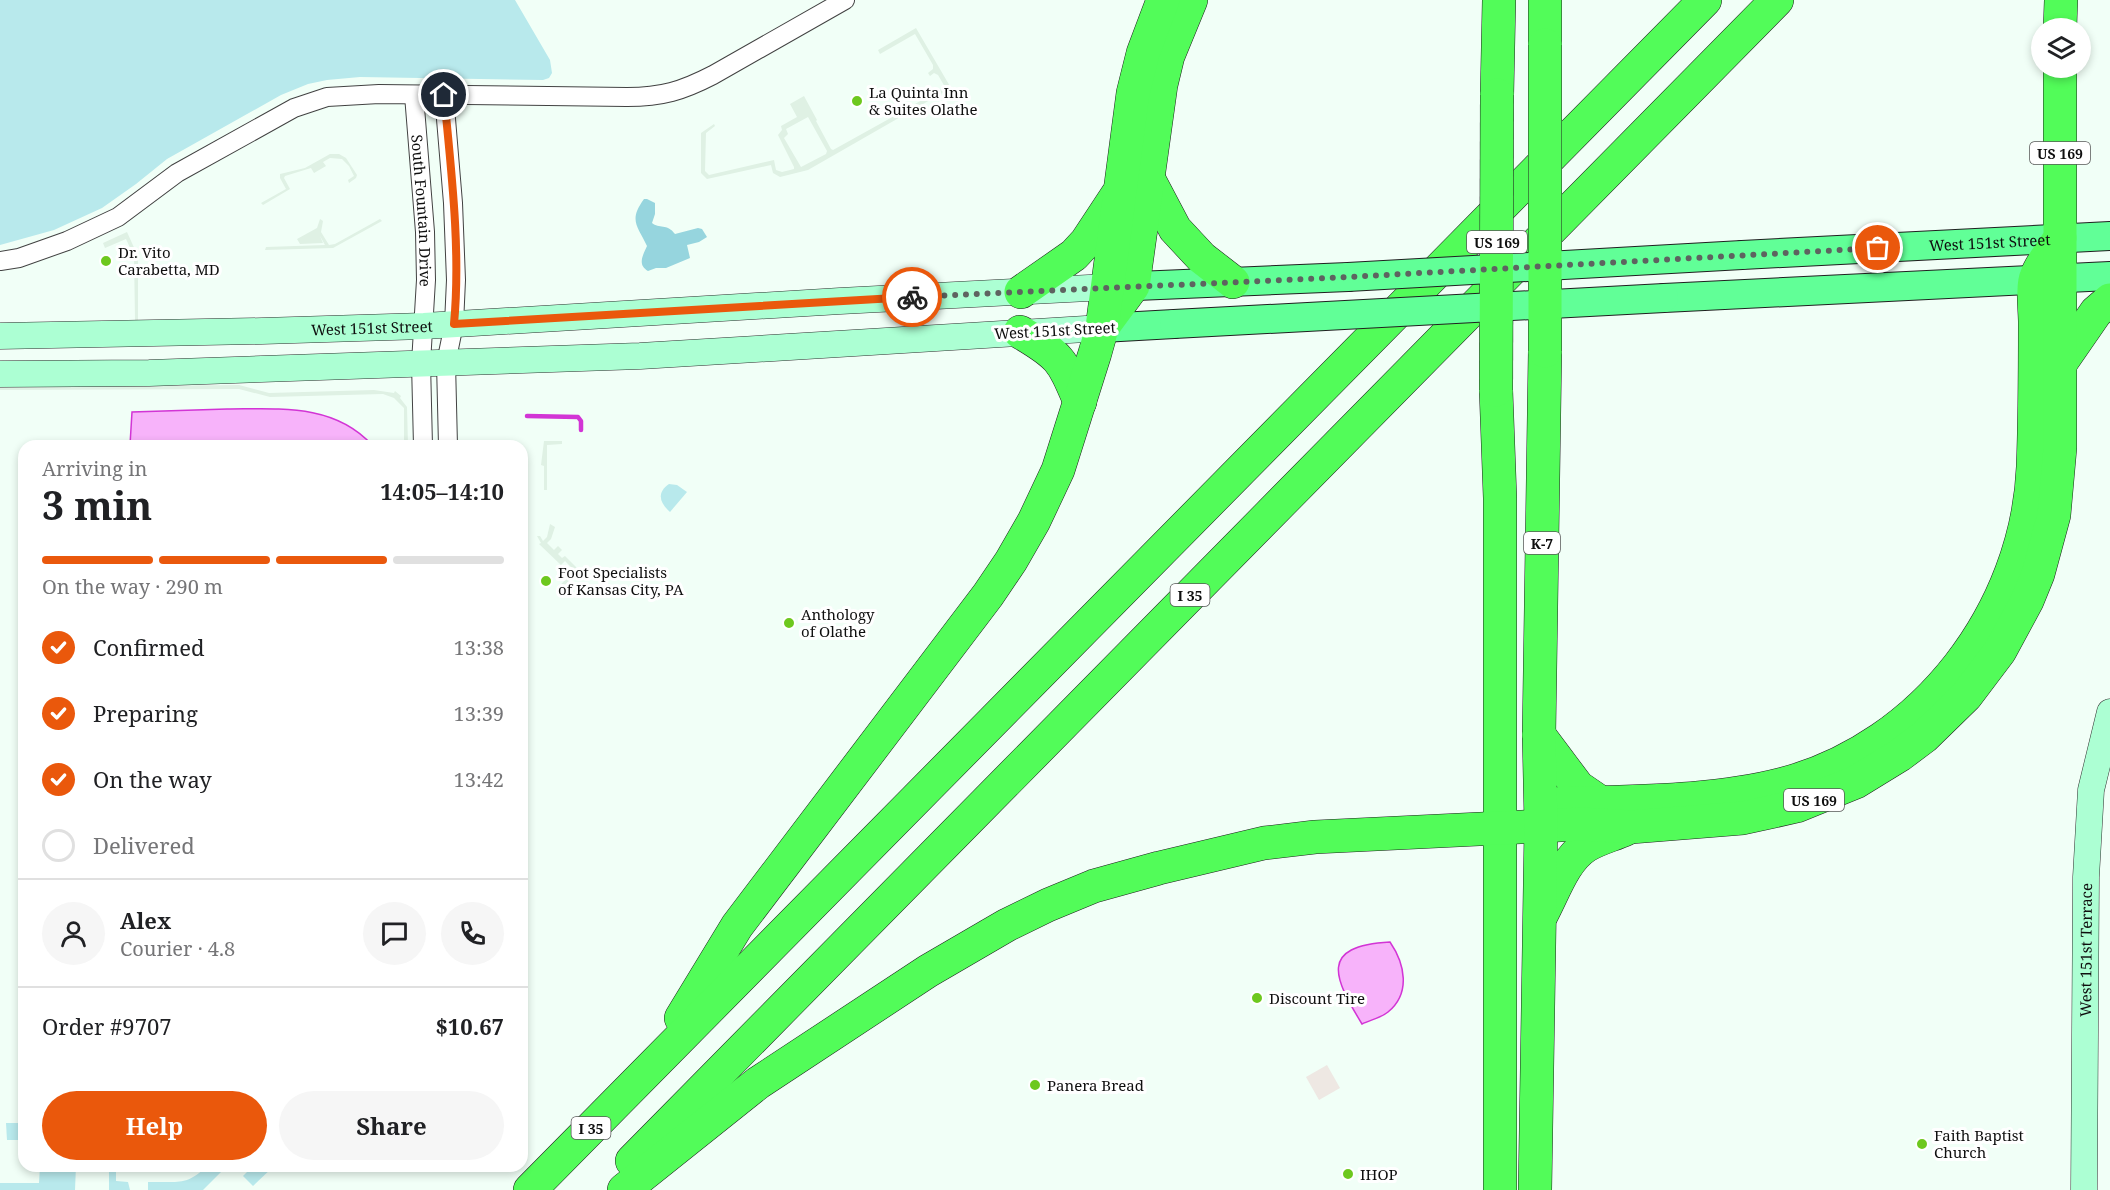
<!DOCTYPE html>
<meta charset="utf-8">
<style>
body{margin:0;font-family:"Noto Serif",serif;background:#f6f6f6;color:#202124;height:100vh;display:flex;flex-direction:column;font-size:22px;white-space:nowrap}
*{box-sizing:border-box;margin:0}
p{font-size:20px;color:#757577}
.icon{flex:none;width:33px;height:33px;fill:none;stroke:currentColor;stroke-width:2;stroke-linecap:round;stroke-linejoin:round}
.map{position:relative;flex:1;overflow:hidden}
.drawer{position:absolute;left:18px;top:440px;width:510px;height:732px;display:flex;flex-direction:column;background:#fff;border-radius:18px;box-shadow:0 3px 9px #0003}
.drawer>*{flex:none}
.tools{position:absolute;left:2031px;top:18px;display:grid;gap:12px}
.tools a{display:grid;place-items:center;width:60px;height:60px;border-radius:50%;background:#fff;box-shadow:0 3px 9px #0003;font-size:30px}
.pin{position:absolute;display:grid;place-items:center;width:51px;height:51px;color:#fff;margin:-26px;border:3px solid #fff;border-radius:50%;box-shadow:0 2px 6px #0007}
.courier{position:absolute;display:grid;place-items:center;width:60px;height:60px;margin:-30px;border:4px solid #ea580c;border-radius:50%;background:#fff;color:#222;box-shadow:0 2px 8px #0007}
.summary em{font-style:normal;font-weight:700}
.summary div{display:flex;flex-direction:column-reverse}
.summary{display:flex;align-items:center;justify-content:space-between;height:102px;padding:0 24px}
h1{font-size:39px;font-weight:700;line-height:45px}
.bar{display:grid;grid-template-columns:repeat(4,1fr);gap:9px 6px;align-content:center;height:72px;padding:0 24px}
.bar i{height:8px;border-radius:4px;background:#e0e0e0}
.bar .selected{background:#ea580c}
.bar p{grid-column:span 4}
.line{display:flex;align-items:center;gap:15px;padding:0 24px;border-top:2px solid #e0e0e0}
.line div{flex:1}
.round{display:grid;place-items:center;flex:none;width:63px;height:63px;border-radius:32px;background:#f6f6f6}
ol{padding:0 24px;list-style:none}
li{display:flex;align-items:center;gap:18px;height:66px}
li p{margin-inline-start:auto}
li .icon{padding:6px;border-radius:50%;background:#ea580c;color:#fff;stroke-width:4}
li:last-child{color:#757577}
li i{width:33px;height:33px;border:3px solid #e0e0e0;border-radius:50%}
.cta{display:flex;gap:12px;margin-top:auto;padding:12px 24px}
.cta a{flex:1;height:69px;border-radius:36px;background:#ea580c;color:#fff;font-size:24px;font-weight:700;line-height:69px;text-align:center}
.cta a+a{background:#f6f6f6;color:#202124}
.map>svg:first-child{display:block}
.industrial{fill:#eee8e3}
.green{fill:#b8e9ec}
.forest{fill:#96d5de}
.plaza{fill:#dff1e4;fill-rule:evenodd}
.water{fill:#f7b3fa;stroke:#d235d5;stroke-width:1.5}
.lines{fill:none;stroke-linecap:round;stroke-linejoin:round}
.stream{stroke:#d235d5;stroke-width:4.5}
.street-casing{stroke:#424242;stroke-width:20}
.secondary-casing{stroke:#313131;stroke-width:27}
.primary-casing{stroke:#202020;stroke-width:30}
.highway-casing{stroke:#202020;stroke-width:34}
.street{stroke:#fff;stroke-width:18}
.secondary{stroke:#acffd3;stroke-width:26}
.primary{stroke:#61ff97;stroke-width:28}
.highway{stroke:#52fc59;stroke-width:33}
.primary-bridge-casing{stroke:#202020;stroke-width:30;stroke-linecap:butt}
.highway-bridge-casing{stroke:#202020;stroke-width:34;stroke-linecap:butt}
.primary-bridge{stroke:#61ff97;stroke-width:28}
.highway-bridge{stroke:#52fc59;stroke-width:33}
.done{stroke:#5e6360;stroke-width:6;stroke-dasharray:0 10.8}
.route{stroke:#ea580c;stroke-width:8}
.poi-dot{fill:#6dc81e;stroke:#fff;stroke-width:2}
.labels{text-anchor:middle;dominant-baseline:central;stroke-width:6;stroke-linejoin:round;paint-order:stroke}
.shield{fill:#fff;stroke:#575757;stroke-width:1.5}
.shield-label{font-size:14px;font-weight:bold;fill:#0f0f0f}
.poi-label{font-size:15px;fill:#0f0f0f;stroke:#fff;text-anchor:start}
.street-label{font-size:15px;fill:#0f0f0f;stroke:#fff}
</style>
<div class="map">
<svg width="2110" height="1190" viewBox="0 0 2110 1190">
<rect width="100%" height="100%" fill="#f1fff7"/>
<path class="industrial" d="M 1327,1065 L 1340,1088 L 1319,1100 L 1306,1077 Z"/>
<g class="green">
<path d="M 0,0 L 515,0 L 550,60 L 552,73 L 549,78 L 543,80 L 360,77 L 327,80 L 308,84 L 281,95 L 167,159 L 136,184 L 102,208 L 54,230 L 0,245 Z"/>
<path d="M 669,484 L 677,485 L 687,492 L 670,512 C 660,503 656,493 669,484 Z"/>
<path d="M 6,1123 L 24,1123 L 24,1140 L 7,1140 Z"/>
<path d="M 40,1166 L 76,1166 L 75,1190 L 0,1190 L 0,1183 L 39,1183 Z"/>
<path d="M 109,1166 L 116,1166 L 116,1181 L 128,1182 L 130,1190 L 109,1190 Z"/>
<path d="M 207,1166 L 227,1166 L 203,1190 L 148,1190 L 148,1182 C 176,1181 186,1187 207,1166 Z"/>
<path d="M 253,1166 L 274,1166 L 253,1186 L 243,1176 Z"/>
</g>
<path class="forest" d="M 644,199 L 647,199 L 655,203 L 655,214 L 652,223 C 659,229 667,223 675,234 L 698,228 L 702,229 L 707,237 L 699,242 L 687,245 L 690,258 L 666,268 L 656,268 L 648,271 C 637,265 643,255 647,246 C 638,226 628,221 644,199 Z"/>
<g class="plaza">
<path d="M 916,28 L 951,88 L 808,170 L 780,177 L 773,173 L 771,165 L 707,179 L 701,173 L 701,133 L 714,124 L 715,126 L 706,133 L 705,171 L 709,175 L 774,160 L 776,170 L 782,172 L 794,169 L 794,167 L 778,135 L 782,130 L 781,126 L 797,117 L 790,104 L 804,96 L 817,120 L 816,121 L 831,149 L 833,150 L 896,115 L 893,108 L 895,107 L 899,113 L 945,87 L 938,75 L 934,73 L 930,76 L 928,73 L 933,69 L 933,65 L 915,34 L 880,54 L 878,50 ZM 808,117 L 827,151 L 826,154 L 801,167 L 784,138 L 788,134 L 786,129 Z"/>
<path d="M 330,154 L 339,154 L 346,158 L 357,175 L 356,178 L 349,183 L 348,180 L 354,176 L 349,166 L 342,159 L 330,158 L 323,162 L 326,166 L 314,173 L 311,168 L 285,176 L 284,178 L 290,189 L 263,205 L 261,203 L 286,189 L 280,178 L 280,174 L 305,168 Z"/>
<path d="M 320,219 L 323,221 L 321,232 L 329,245 L 335,244 L 380,219 L 382,221 L 333,248 L 265,250 L 266,247 L 325,245 L 320,236 L 323,243 L 300,244 L 297,239 L 317,228 Z"/>
<path d="M 127,232 L 136,252 L 138,252 L 138,320 L 135,320 L 134,255 L 130,255 L 132,252 L 126,239 L 105,248 L 103,243 Z"/>
<path d="M 239,385 L 269,393 L 374,390 L 394,393 L 395,391 L 401,396 L 400,398 L 407,407 L 408,445 L 404,445 L 404,408 L 394,398 L 383,394 L 270,397 L 239,389 L 0,390 L 0,387 Z"/>
<path d="M 544,441 L 562,441 L 562,444 L 547,445 L 547,490 L 544,490 L 544,466 L 541,465 Z"/>
<path d="M 550,524 L 555,527 L 551,539 L 547,543 L 554,550 L 558,546 L 562,550 L 558,554 L 562,558 L 565,556 L 579,570 L 561,590 L 566,595 L 564,597 L 556,590 L 574,570 L 565,561 L 561,565 L 539,544 L 541,543 L 537,536 L 540,536 L 543,541 L 547,537 Z"/>
</g>
<g class="water">
<path d="M 227,409 C 278,409 334,403 372,445 L 130,445 L 132,412 Z"/>
<path d="M 1390,942 C 1405,964 1411,993 1388,1012 C 1381,1018 1370,1020 1362,1024 C 1334,978 1318,946 1390,942 Z"/>
</g>
<g class="lines">
<path class="stream" d="M 527,416 L 578,417 L 581,421 L 581,430"/>
<defs>
<g id="street">
<path id="s1" d="M 414,95 L 425,232 L 426,280 L 421,363 L 423,446"/>
<path d="M 444,95 L 453,203 L 456,280 L 454,324 L 446,363 L 448,446"/>
<path d="M 0,261 L 19,258 L 67,241 L 118,217 L 177,173 L 294,108 L 327,97 L 379,94 L 627,97 C 662,97 682,91 713,75 L 845,0"/>
</g>
<g id="secondary">
<path id="s2" d="M 0,336 L 262,331 L 424,326 L 840,301 L 1108,287"/>
<path d="M 0,374 L 149,373 L 640,356 L 1102,328"/>
<path id="s3" d="M 2084,1190 L 2086,877 L 2091,790 L 2110,712"/>
</g>
<g id="primary">
<path id="s4" d="M 1742,255 L 2110,236"/>
<path d="M 1113,287 L 1348,277"/>
<path d="M 1664,298 L 2110,276"/>
<path d="M 1102,328 L 1174,324"/>
</g>
<g id="highway">
<path d="M 2060,28 L 2061,0"/>
<path d="M 1545,45 L 1545,0"/>
<path d="M 1497,95 L 1499,0"/>
<path d="M 1147,176 L 1175,229 L 1202,258 L 1233,282"/>
<path d="M 1021,292 L 1074,255 L 1086,242 L 1117,195"/>
<path d="M 1105,324 L 1133,286 L 1161,85 L 1168,56 L 1191,0"/>
<path d="M 1020,332 C 1061,356 1062,360 1080,402"/>
<path d="M 2060,364 L 2096,312 L 2110,300"/>
<path d="M 1496,390 L 1500,498 L 1500,1190"/>
<path d="M 1539,735 L 1578,787 L 1600,802"/>
<path d="M 1553,804 C 1627,801 1710,803 1783,784 C 1924,747 2027,611 2033,467 C 2035,419 2035,370 2035,322 C 2035,311 2032,286 2036,277 C 2041,263 2052,251 2060,238"/>
<path d="M 1542,914 C 1554,892 1564,860 1586,846 C 1597,839 1613,835 1626,829"/>
<path d="M 681,1018 L 737,926 L 988,595 L 1011,561 L 1034,521 L 1058,470 L 1095,353 L 1102,328 L 1133,93 L 1143,53 L 1163,0"/>
<path d="M 632,1161 L 1777,0"/>
<path d="M 530,1190 L 1705,0"/>
<path d="M 624,1190 L 758,1083 L 928,971 L 1007,925 L 1048,905 L 1094,886 L 1159,868 L 1264,843 L 1315,837 L 1582,824 L 1631,827 L 1743,818 L 1797,806 L 1856,782 L 1900,755 L 1924,737 L 1966,696 L 2000,651 L 2027,601 L 2038,574 L 2054,515 L 2060,448 L 2060,68"/>
<path d="M 1535,1190 L 1541,825 L 1539,735 L 1545,351"/>
</g>
</defs>
<use href="#street" class="street-casing"/>
<use href="#secondary" class="secondary-casing"/>
<use href="#primary" class="primary-casing"/>
<use href="#highway" class="highway-casing"/>
<use href="#street" class="street"/>
<use href="#secondary" class="secondary"/>
<use href="#primary" class="primary"/>
<use href="#highway" class="highway"/>
<defs>
<g id="primary-bridge">
<path d="M 1348,277 L 1742,255"/>
<path d="M 1174,324 L 1664,298"/>
</g>
<g id="highway-bridge">
<path d="M 1545,45 L 1545,351"/>
<path d="M 1496,390 L 1497,95"/>
</g>
</defs>
<use href="#primary-bridge" class="primary-bridge-casing"/>
<use href="#highway-bridge" class="highway-bridge-casing"/>
<use href="#primary-bridge" class="primary-bridge"/>
<use href="#highway-bridge" class="highway-bridge"/>
</g>
<g class="lines">
<path class="done" d="M 912,297 L 1348,277 L 1878,248"/>
<path class="route" d="M 444,95 C 451,169 461,250 454,324 L 912,297"/>
</g>
<g class="poi-dot">
<circle cx="857" cy="101" r="6"/>
<circle cx="106" cy="261" r="6"/>
<circle cx="546" cy="581" r="6"/>
<circle cx="789" cy="623" r="6"/>
<circle cx="1257" cy="998" r="6"/>
<circle cx="1035" cy="1085" r="6"/>
<circle cx="1922" cy="1144" r="6"/>
<circle cx="1348" cy="1174" r="6"/>
</g>
<g class="labels">
<g class="shield">
<rect x="2030" y="142" width="60" height="22" rx="4.5"/>
<rect x="1467" y="231" width="60" height="22" rx="4.5"/>
<rect x="1524" y="532" width="36" height="22" rx="4.5"/>
<rect x="1170.5" y="584" width="39" height="22" rx="4.5"/>
<rect x="1784" y="789" width="60" height="22" rx="4.5"/>
<rect x="571.5" y="1117" width="39" height="22" rx="4.5"/>
</g>
<g class="shield-label">
<text x="2060" y="153">US 169</text>
<text x="1497" y="242">US 169</text>
<text x="1542" y="543">K-7</text>
<text x="1190" y="595">I 35</text>
<text x="1814" y="800">US 169</text>
<text x="591" y="1128">I 35</text>
</g>
<g class="poi-label">
<text x="869" y="92">La Quinta Inn<tspan x="869" dy="17">&amp; Suites Olathe</tspan></text>
<text x="118" y="252">Dr. Vito<tspan x="118" dy="17">Carabetta, MD</tspan></text>
<text x="558" y="572">Foot Specialists<tspan x="558" dy="17">of Kansas City, PA</tspan></text>
<text x="801" y="614">Anthology<tspan x="801" dy="17">of Olathe</tspan></text>
<text x="1269" y="998">Discount Tire</text>
<text x="1047" y="1085">Panera Bread</text>
<text x="1934" y="1135">Faith Baptist<tspan x="1934" dy="17">Church</tspan></text>
<text x="1360" y="1174">IHOP</text>
</g>
<g class="street-label">
<text stroke="none"><textPath href="#s1" startOffset="116">South Fountain Drive</textPath></text>
<text stroke="none"><textPath href="#s4" startOffset="248">West 151st Street</textPath></text>
<text stroke="none"><textPath href="#s2" startOffset="372">West 151st Street</textPath></text>
<text transform="translate(1055 330) rotate(-3)">West 151st Street</text>
<text stroke="none"><textPath href="#s3" startOffset="240">West 151st Terrace</textPath></text>
</g>
</g>
</svg>
<div class="tools">
<a><svg class="icon" aria-label="layers" viewBox="0 0 24 24"><path d="M12 4l9 5-9 5-9-5zM3 14l9 5 9-5"/></svg></a>
</div>
<div class="pin" style="left:1878px;top:248px;background:#ea580c"><svg class="icon" aria-label="bag" viewBox="0 0 24 24"><path d="M5 8h14l-1 12H6zM9 8a3 3 0 0 1 6 0"/></svg></div>
<div class="pin" style="left:444px;top:95px;background:#1f2937"><svg class="icon" aria-label="home" viewBox="0 0 24 24"><path d="M3 11l9-7 9 7M6 9v11h12V9"/></svg></div>
<div class="courier" style="left:912px;top:297px"><svg class="icon" aria-label="bike" viewBox="0 0 24 24"><circle cx="6" cy="16" r="4"/><circle cx="18" cy="16" r="4"/><path d="M6 16l4-8h5l3 8M10 8l3 8H6M13 5h3"/></svg></div>
<section class="drawer">
<div class="summary"><div><h1>3 min</h1><p>Arriving in</p></div><em>14:05–14:10</em></div>
<div class="bar"><i class="selected"></i><i class="selected"></i><i class="selected"></i><i></i><p>On the way · 290 m</p></div>
<ol>
<li><svg class="icon" aria-label="check" viewBox="0 0 24 24"><path d="M5 12l5 5 9-10"/></svg>Confirmed<p>13:38</p></li>
<li><svg class="icon" aria-label="check" viewBox="0 0 24 24"><path d="M5 12l5 5 9-10"/></svg>Preparing<p>13:39</p></li>
<li><svg class="icon" aria-label="check" viewBox="0 0 24 24"><path d="M5 12l5 5 9-10"/></svg>On the way<p>13:42</p></li>
<li><i></i>Delivered</li>
</ol>
<div class="line" style="height:108px"><a class="round"><svg class="icon" aria-label="person" viewBox="0 0 24 24"><circle cx="12" cy="8" r="4"/><path d="M4 21q1-7 8-7t8 7"/></svg></a><div><b>Alex</b><p>Courier · 4.8</p></div><a class="round"><svg class="icon" aria-label="chat" viewBox="0 0 24 24"><path d="M4 5h16v11H9l-5 4z"/></svg></a><a class="round"><svg class="icon" aria-label="phone" viewBox="0 0 24 24"><path d="M5 4h4l2 5-3 2q2 4 5 5l2-3 5 2v4C11 20 4 13 5 4z"/></svg></a></div>
<div class="line" style="height:78px"><div>Order #9707</div><b>$10.67</b></div>
<div class="cta"><a>Help</a><a>Share</a></div>
</section>
</div>
